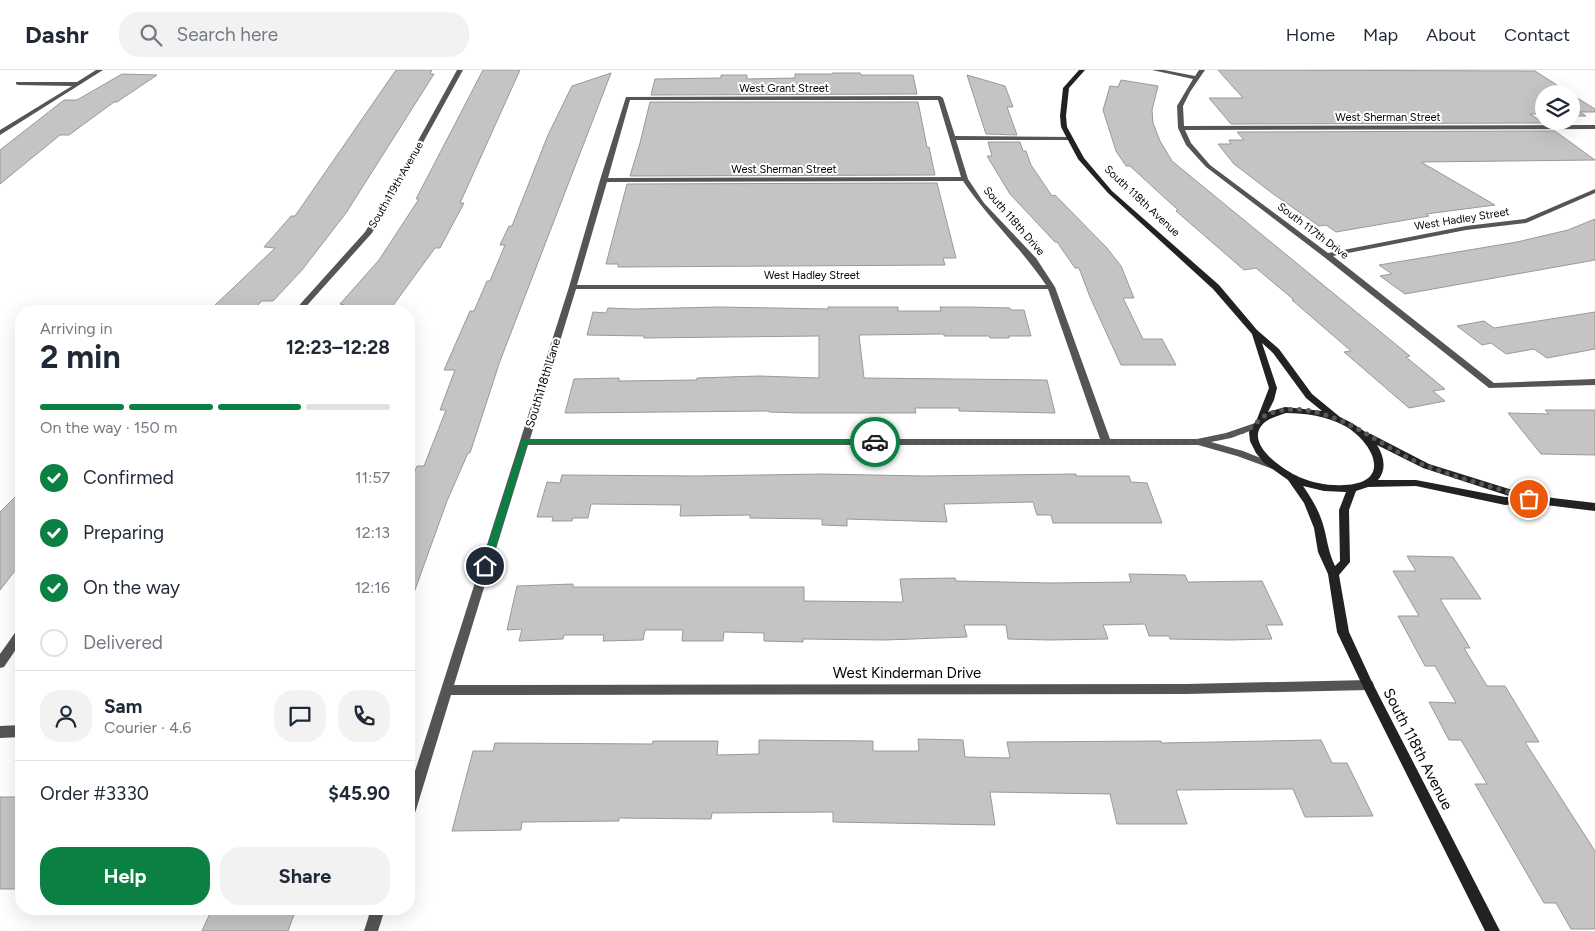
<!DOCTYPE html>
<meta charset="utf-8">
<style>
body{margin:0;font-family:Figtree,sans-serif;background:#f2f2f3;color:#1f2937;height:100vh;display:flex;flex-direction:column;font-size:19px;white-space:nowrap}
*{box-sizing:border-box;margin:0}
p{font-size:16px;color:#747a83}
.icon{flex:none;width:28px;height:28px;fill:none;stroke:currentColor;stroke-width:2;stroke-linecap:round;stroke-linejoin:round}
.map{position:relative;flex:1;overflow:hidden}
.panel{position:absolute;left:15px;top:235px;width:400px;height:610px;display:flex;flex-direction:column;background:#fff;border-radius:20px;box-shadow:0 5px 20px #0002}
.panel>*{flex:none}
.controls{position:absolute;left:1535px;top:15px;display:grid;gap:10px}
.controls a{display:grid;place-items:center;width:45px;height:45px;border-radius:50%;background:#fff;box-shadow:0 5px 20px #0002;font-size:25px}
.pin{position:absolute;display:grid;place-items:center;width:42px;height:42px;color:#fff;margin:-21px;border:2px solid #fff;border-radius:50%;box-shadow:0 1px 5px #0007}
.courier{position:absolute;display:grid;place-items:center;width:50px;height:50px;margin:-25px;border:4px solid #0b8043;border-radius:50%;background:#fff;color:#222;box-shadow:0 1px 6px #0007}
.head em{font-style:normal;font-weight:700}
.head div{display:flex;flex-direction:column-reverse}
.head{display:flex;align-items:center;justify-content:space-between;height:85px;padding:0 25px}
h1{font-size:32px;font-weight:700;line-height:38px}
.bar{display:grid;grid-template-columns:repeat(4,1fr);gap:8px 5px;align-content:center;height:60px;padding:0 25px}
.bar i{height:6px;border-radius:4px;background:#e0e1e3}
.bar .on{background:#0b8043}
.bar p{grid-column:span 4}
.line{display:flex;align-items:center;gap:12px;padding:0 25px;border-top:1px solid #e0e1e3}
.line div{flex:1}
.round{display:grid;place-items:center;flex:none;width:52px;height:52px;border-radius:20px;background:#f2f2f3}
ol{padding:0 25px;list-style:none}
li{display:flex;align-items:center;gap:15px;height:55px}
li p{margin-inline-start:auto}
li .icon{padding:5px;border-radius:50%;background:#0b8043;color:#fff;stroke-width:4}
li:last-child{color:#747a83}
li i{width:28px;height:28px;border:2px solid #e0e1e3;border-radius:50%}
.primary-button{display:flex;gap:10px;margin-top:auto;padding:10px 25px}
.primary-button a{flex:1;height:58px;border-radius:20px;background:#0b8043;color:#fff;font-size:20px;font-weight:700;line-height:58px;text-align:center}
.primary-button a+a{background:#f2f2f3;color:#1f2937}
header{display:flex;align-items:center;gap:30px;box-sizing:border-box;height:70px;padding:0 25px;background:#fff;border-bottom:1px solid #e0e1e3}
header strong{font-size:24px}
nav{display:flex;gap:28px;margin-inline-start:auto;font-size:18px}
.search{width:350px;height:45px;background:#f2f2f3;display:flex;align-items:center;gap:12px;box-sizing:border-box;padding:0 18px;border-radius:20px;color:#747a83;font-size:19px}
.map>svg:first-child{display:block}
.building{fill:#c4c4c4;stroke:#999}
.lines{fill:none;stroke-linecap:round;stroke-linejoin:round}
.street{fill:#555;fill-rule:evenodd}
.secondary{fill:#222;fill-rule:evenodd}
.route{fill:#0b8043}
.done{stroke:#595959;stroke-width:5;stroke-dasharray:0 9}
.labels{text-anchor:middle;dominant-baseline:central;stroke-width:4;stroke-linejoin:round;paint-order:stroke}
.far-street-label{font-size:11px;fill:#000;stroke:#fff}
.street-label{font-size:12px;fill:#000;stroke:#fff}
.near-street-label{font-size:15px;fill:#000;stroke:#fff}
</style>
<header>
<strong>Dashr</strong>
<div class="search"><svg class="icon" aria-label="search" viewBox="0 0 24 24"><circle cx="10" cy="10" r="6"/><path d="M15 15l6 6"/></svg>Search here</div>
<nav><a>Home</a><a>Map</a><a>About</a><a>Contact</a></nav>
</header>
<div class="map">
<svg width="1595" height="861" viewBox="0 0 1595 861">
<rect width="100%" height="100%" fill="#fff"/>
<g class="building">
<path d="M 396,0 L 432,0 L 430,4 L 434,4 L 346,143 L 302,200 L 273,231 L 262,231 L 253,240 L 212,238 L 275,178 L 264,177 L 291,146 L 295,146 Z"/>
<path d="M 483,0 L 520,0 L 460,133 L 464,133 L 440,178 L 435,178 L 389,241 L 340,241 L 345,235 L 340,234 L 379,190 L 419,129 L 416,129 Z"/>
<path d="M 1218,0 L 1535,1 L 1571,24 L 1544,24 L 1544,44 L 1530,44 L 1544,53 L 1231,54 L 1209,28 L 1243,28 Z"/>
<path d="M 611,3 L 500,291 L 470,383 L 468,383 L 447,431 L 411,531 L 409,531 L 409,414 L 417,396 L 424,396 L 446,340 L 440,340 L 455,300 L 444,300 L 470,241 L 474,241 L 487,211 L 490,211 L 505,175 L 500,175 L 509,156 L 512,156 L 548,65 L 572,16 Z"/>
<path d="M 832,3 L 860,3 L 861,5 L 913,5 L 917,24 L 651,25 L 655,9 L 721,8 L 721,5 L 747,5 L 747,9 L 795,8 L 795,4 L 832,4 Z"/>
<path d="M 122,4 L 157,5 L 117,32 L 114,32 L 69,65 L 60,65 L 0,114 L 0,80 L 64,30 L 77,30 Z"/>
<path d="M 967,5 L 1005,16 L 1013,37 L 1007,37 L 1017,65 L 986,64 Z"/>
<path d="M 1121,10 L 1158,16 L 1152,40 L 1153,53 L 1160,71 L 1172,91 L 1410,286 L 1406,287 L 1445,319 L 1433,321 L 1445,331 L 1409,338 L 1344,282 L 1351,281 L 1292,230 L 1294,230 L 1256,198 L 1244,200 L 1176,141 L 1178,140 L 1130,96 L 1126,96 L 1116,81 L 1103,40 L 1110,16 L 1118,17 Z"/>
<path d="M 1571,24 L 1595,39 L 1595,42 L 1580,42 L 1586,46 L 1571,46 Z"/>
<path d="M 650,32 L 918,32 L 927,77 L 929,77 L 935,105 L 630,106 L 640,73 Z"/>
<path d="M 1555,61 L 1595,90 L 1421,92 L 1495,135 L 1426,144 L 1429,146 L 1336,162 L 1326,155 L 1319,156 L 1272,123 L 1234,94 L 1218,74 L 1231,74 L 1229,70 L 1244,70 L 1237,62 Z"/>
<path d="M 988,72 L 1020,72 L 1023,81 L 1026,81 L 1031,95 L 1052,126 L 1055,125 L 1107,178 L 1121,196 L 1134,228 L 1123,228 L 1143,269 L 1162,269 L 1176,295 L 1121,295 L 1090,227 L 1079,198 L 1075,198 L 1057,172 L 1055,172 L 1010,124 L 987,86 L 992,86 Z"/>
<path d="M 937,113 L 956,188 L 943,188 L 945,195 L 618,197 L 618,194 L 606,194 L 627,114 Z"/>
<path d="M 1595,149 L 1595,190 L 1405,224 L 1380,206 L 1392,204 L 1379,195 L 1517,172 L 1568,160 Z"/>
<path d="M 719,237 L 828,239 L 828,237 L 898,237 L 898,241 L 941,241 L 940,237 L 967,237 L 1010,238 L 1011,240 L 1024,240 L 1031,266 L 1009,266 L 1009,268 L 990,268 L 989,266 L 944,266 L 944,264 L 859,265 L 864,308 L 1047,310 L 1055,343 L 959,341 L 959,338 L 915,338 L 916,343 L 801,343 L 769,342 L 769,341 L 565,343 L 574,309 L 619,308 L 619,311 L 697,310 L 697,308 L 759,306 L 819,308 L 819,266 L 817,266 L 644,268 L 644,266 L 587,265 L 593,242 L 606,243 L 608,238 L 634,239 Z"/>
<path d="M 1595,242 L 1595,279 L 1547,288 L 1534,279 L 1506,284 L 1491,273 L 1482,275 L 1457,256 L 1484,251 L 1494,258 Z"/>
<path d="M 1545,340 L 1595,340 L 1595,385 L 1541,384 L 1508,343 L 1549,344 Z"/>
<path d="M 822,404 L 923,406 L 1076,404 L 1076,406 L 1129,406 L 1131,412 L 1147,413 L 1162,453 L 1053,453 L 1051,445 L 1037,445 L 1033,432 L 944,434 L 947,452 L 847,449 L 847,456 L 822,455 L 822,449 L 750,448 L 750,445 L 680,446 L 681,435 L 591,434 L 588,448 L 573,448 L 572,451 L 552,451 L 553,447 L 537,447 L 547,412 L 560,413 L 562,405 L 698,406 Z"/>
<path d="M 21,421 L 21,493 L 0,520 L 0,442 Z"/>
<path d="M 1407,486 L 1453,487 L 1481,529 L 1440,529 L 1470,578 L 1464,578 L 1487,616 L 1505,616 L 1539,672 L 1525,672 L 1595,781 L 1595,859 L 1571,859 L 1556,833 L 1544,833 L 1475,714 L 1487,714 L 1461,670 L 1449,670 L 1429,632 L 1456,633 L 1435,596 L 1425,596 L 1398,546 L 1419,546 L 1393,501 L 1416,501 Z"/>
<path d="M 1129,504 L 1185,505 L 1188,512 L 1262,511 L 1283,555 L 1266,555 L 1272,569 L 1231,570 L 1170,569 L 1169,566 L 1149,566 L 1145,554 L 1103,555 L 1108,569 L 1049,570 L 1008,569 L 1006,555 L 964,555 L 967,567 L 885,570 L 803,569 L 803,572 L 764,571 L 764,563 L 724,562 L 723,571 L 682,571 L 683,560 L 645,560 L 643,570 L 603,571 L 604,565 L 564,565 L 563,569 L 519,571 L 522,559 L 507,560 L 517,516 L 573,514 L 573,517 L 804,517 L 804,531 L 903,532 L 900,509 L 955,508 L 956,511 L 1050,513 L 1131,512 Z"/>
<path d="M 918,669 L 963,670 L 965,687 L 1010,688 L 1007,672 L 1161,671 L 1161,673 L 1321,670 L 1332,693 L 1347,693 L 1373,746 L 1305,747 L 1293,719 L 1176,720 L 1187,754 L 1117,754 L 1110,724 L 990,722 L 995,755 L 833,752 L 833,742 L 712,743 L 711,749 L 619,748 L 619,751 L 522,752 L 521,760 L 452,761 L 473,681 L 493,681 L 495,673 L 652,674 L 653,671 L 718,671 L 717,685 L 759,684 L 759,670 L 873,671 L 873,681 L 919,681 Z"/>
<rect x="0" y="727" width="21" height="92"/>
<path d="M 212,839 L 296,839 L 288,861 L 202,861 Z"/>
</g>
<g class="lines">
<g class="street">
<path d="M 96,0 L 103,0 L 0,65 L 0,60 L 72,16 L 18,15 L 16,14 L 16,12 L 77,12 Z"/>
<path d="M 457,0 L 463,0 L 399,116 L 372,163 L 302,241 L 294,241 L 365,162 L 393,116 Z"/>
<path d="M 1152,0 L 1164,0 L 1195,6 L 1199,0 L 1205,0 L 1190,22 L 1183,36 L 1184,56 L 1595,55 L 1595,59 L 1185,60 L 1191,73 L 1210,95 L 1328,183 L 1466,156 L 1525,149 L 1595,119 L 1595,123 L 1526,153 L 1466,160 L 1333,186 L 1494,313 L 1595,309 L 1595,315 L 1489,318 L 1324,187 L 1206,97 L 1186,75 L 1178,58 L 1177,36 L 1193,9 Z"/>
<path d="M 626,27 L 940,26 L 943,28 L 955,66 L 1071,67 L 1071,69 L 1069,70 L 956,70 L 968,109 L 984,133 L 1036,188 L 1055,217 L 1110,369 L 1197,369 L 1226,363 L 1255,353 L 1258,354 L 1260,356 L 1258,358 L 1231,368 L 1211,372 L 1243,381 L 1276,394 L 1278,396 L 1273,399 L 1237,386 L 1198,375 L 528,375 L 454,615 L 1186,614 L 1368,610 L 1372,611 L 1374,615 L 1372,619 L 1368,620 L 1186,624 L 451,625 L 416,740 L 414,745 L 409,746 L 409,720 L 569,217 L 600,110 ZM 630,30 L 938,30 L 961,107 L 608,108 ZM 963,111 C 988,148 1021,178 1046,215 L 577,215 L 607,112 ZM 576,219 L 1048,219 L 1100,369 L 530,369 Z"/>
<path d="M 21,558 L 21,572 L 4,597 L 0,598 L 0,584 L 17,560 Z"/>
<path d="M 21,655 L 21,667 L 0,668 L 0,656 Z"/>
<path d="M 371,839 L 385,839 L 378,861 L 364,861 Z"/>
</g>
<path class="secondary" d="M 1079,0 L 1085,0 L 1069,18 L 1066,46 L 1067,57 L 1084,88 L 1112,121 L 1219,215 L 1257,260 L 1279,279 L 1312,324 L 1340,347 L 1352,353 L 1367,363 L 1371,364 L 1429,394 L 1528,425 L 1595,433 L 1595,441 L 1529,433 L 1505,435 L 1416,416 L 1368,417 L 1356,421 L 1349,440 L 1350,492 L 1339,505 L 1349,562 L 1372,612 L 1500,861 L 1485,861 L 1364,619 L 1337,562 L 1328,504 L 1318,482 L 1314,458 L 1304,433 L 1288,410 L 1264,393 L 1256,383 L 1250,371 L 1249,362 L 1257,349 L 1269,318 L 1252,264 L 1213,219 L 1108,123 L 1078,89 L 1061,57 L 1060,46 L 1063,18 ZM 1262,273 L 1273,283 L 1306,328 L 1322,341 L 1285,337 L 1268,342 L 1274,330 L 1277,318 ZM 1286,343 C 1306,343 1326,346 1345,356 C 1374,373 1393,413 1344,415 C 1329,416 1313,413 1299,407 C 1285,401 1245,375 1262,355 C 1268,348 1278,346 1286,343 ZM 1377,375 L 1423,398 L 1512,427 L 1505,427 L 1416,410 L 1378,410 C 1387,399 1384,386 1377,375 ZM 1303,416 L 1324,421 L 1346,422 L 1339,440 L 1340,491 L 1335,496 C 1328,481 1328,473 1324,458 C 1320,442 1312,429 1303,416 Z"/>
</g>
<path class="route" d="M 875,369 L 878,372 L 877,374 L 527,374 L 490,496 L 485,499 L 481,496 L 522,370 Z"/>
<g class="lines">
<path class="done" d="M 875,372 L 1197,372 C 1216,368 1235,366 1252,357 C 1256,355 1257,352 1260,349 C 1266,344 1276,341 1284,340 C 1336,334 1379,377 1424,395 C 1458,409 1494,416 1529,429"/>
</g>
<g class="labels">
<g class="far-street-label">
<text x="784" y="18">West Grant Street</text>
<text x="1388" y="47">West Sherman Street</text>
<text x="784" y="99">West Sherman Street</text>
<text transform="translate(396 115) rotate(-60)">South 119th Avenue</text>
<text transform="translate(1142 131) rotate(43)">South 118th Avenue</text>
<text transform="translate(1462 149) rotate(-9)">West Hadley Street</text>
<text transform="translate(1014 151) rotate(49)">South 118th Drive</text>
<text transform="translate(1313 161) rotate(37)">South 117th Drive</text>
<text x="812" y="205">West Hadley Street</text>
</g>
<g class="street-label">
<text transform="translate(543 313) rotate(-73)">South 118th Lane</text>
</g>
<g class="near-street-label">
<text x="907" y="603">West Kinderman Drive</text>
<text transform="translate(1418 679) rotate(63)">South 118th Avenue</text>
</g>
</g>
</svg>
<div class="controls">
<a><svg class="icon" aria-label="layers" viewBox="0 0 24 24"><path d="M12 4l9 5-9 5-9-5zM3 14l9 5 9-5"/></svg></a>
</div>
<div class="pin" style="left:1529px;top:429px;background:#ea580c"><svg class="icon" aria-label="bag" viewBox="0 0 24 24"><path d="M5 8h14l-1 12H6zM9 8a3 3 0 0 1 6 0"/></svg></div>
<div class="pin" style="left:485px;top:496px;background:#1f2937"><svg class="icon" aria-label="home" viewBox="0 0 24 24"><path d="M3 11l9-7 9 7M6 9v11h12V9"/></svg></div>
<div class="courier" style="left:875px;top:372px"><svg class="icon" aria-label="car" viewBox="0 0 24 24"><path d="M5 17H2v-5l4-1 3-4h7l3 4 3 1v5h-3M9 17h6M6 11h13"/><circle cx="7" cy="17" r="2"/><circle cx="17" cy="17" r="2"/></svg></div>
<section class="panel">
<div class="head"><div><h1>2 min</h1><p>Arriving in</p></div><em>12:23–12:28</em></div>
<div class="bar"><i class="on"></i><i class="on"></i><i class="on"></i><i></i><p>On the way · 150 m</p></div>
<ol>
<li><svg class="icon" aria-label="check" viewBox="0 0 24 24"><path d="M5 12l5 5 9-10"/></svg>Confirmed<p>11:57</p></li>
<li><svg class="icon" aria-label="check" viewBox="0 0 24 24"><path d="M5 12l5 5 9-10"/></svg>Preparing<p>12:13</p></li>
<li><svg class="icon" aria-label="check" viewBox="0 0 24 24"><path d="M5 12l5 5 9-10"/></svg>On the way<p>12:16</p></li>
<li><i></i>Delivered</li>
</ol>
<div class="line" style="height:90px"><a class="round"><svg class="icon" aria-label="person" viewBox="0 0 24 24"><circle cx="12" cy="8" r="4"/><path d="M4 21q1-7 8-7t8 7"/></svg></a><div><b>Sam</b><p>Courier · 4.6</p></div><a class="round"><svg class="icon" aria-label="chat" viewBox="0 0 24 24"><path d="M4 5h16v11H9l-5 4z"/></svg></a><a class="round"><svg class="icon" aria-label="phone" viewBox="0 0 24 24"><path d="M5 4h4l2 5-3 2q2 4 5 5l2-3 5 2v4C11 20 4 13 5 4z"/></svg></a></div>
<div class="line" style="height:65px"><div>Order #3330</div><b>$45.90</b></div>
<div class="primary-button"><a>Help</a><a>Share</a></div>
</section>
</div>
